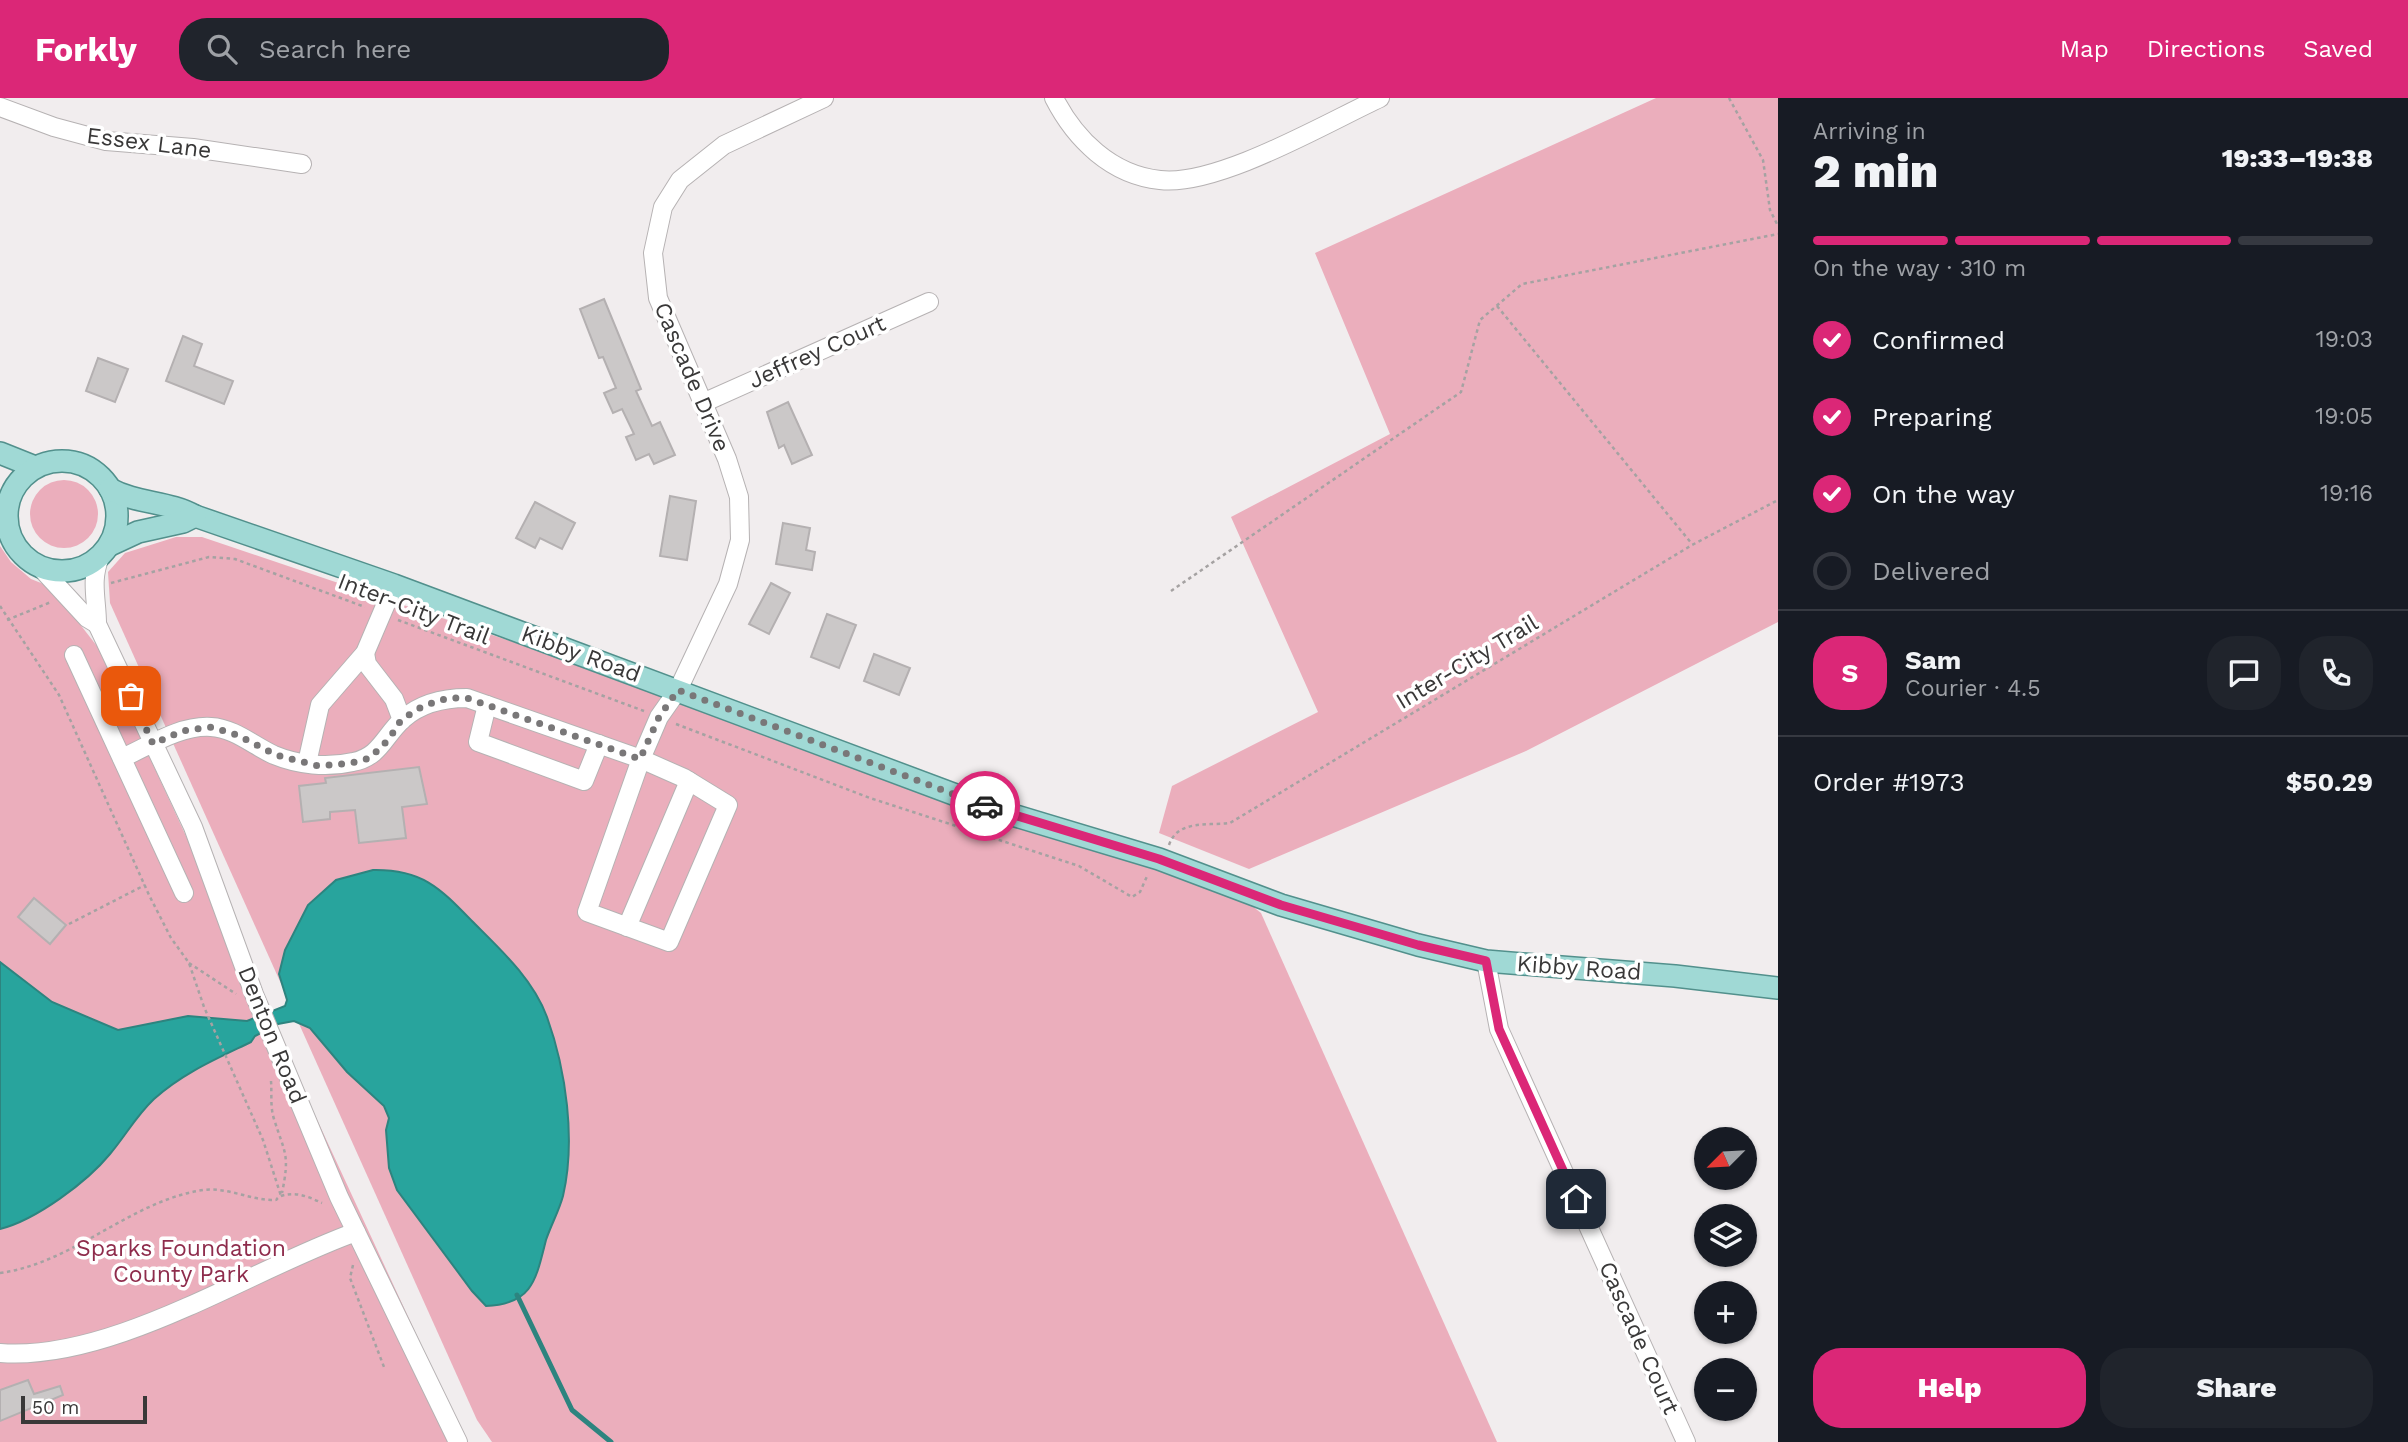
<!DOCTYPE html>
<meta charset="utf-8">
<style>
body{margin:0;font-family:"Work Sans",sans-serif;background:#20242c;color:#f1f3f6;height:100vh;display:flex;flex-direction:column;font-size:26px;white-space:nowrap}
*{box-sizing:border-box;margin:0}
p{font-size:23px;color:#9ea1a6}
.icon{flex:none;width:38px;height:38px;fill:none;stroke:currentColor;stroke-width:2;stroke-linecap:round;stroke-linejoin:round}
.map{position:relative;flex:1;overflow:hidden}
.side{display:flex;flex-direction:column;background:#171b24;width:630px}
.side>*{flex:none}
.needle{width:46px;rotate:246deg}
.tools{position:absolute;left:1694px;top:1029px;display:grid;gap:14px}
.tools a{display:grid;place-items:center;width:63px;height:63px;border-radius:50%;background:#171b24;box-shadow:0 2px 5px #0004;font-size:35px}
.scale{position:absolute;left:21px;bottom:18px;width:126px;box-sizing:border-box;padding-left:7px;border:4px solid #393838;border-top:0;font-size:19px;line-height:24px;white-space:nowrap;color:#393838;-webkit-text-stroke:5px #fff;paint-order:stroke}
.pin{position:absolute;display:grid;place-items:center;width:60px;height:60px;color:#fff;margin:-30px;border-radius:14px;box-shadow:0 4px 10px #0006}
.courier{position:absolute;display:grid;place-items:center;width:70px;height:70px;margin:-35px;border:5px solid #db2777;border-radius:50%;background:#fff;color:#222;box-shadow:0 2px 9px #0007}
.overview em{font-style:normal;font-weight:800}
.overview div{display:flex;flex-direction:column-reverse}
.overview{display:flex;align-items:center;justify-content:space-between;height:119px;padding:0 35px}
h1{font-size:46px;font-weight:800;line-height:52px}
.bar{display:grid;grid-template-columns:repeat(4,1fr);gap:10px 7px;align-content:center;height:84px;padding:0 35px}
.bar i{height:9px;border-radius:5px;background:#363941}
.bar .current{background:#db2777}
.bar p{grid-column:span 4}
.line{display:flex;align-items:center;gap:18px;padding:0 35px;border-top:2px solid #363941}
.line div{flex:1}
.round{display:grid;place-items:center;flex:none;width:74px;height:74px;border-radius:28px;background:#20242c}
ol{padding:0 35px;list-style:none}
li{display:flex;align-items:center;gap:21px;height:77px}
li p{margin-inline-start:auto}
li .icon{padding:7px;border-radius:50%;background:#db2777;color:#fff;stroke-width:4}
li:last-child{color:#9ea1a6}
li i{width:38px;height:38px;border:4px solid #363941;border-radius:50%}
.button{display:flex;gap:14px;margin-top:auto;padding:14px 35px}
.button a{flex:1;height:80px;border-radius:28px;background:#db2777;color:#fff;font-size:28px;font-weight:800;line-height:80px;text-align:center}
.button a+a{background:#20242c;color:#f1f3f6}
header{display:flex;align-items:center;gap:42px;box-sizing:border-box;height:98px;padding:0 35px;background:#db2777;color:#fff}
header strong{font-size:33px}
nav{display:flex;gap:38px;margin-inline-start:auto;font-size:24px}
.search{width:490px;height:63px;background:#20242c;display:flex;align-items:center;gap:18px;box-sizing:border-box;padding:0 24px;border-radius:28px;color:#9ea1a6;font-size:26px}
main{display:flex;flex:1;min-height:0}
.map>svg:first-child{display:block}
.green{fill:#ebaebc}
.water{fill:#28a49d;stroke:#2d847f;stroke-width:2}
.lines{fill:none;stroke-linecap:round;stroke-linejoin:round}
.stream{stroke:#2d847f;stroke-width:5}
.building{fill:#cbc8c8;stroke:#b4b0b1;stroke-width:2}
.minor-casing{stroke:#b6b2b3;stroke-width:20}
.major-casing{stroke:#52908c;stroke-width:24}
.path{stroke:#a5a2a2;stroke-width:2.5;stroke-dasharray:3.5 3.5;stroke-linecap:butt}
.minor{stroke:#fff;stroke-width:18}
.major{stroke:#a0d9d5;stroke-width:21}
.done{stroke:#797778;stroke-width:7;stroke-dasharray:0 12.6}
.route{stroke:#db2777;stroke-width:9}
.labels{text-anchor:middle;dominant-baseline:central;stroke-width:7;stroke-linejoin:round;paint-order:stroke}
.street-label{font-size:23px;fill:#393838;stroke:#fff}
.park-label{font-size:23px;fill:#8e2c4c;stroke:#fff}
</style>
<header>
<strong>Forkly</strong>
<div class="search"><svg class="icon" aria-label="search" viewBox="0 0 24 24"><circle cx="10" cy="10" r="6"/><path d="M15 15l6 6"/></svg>Search here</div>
<nav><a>Map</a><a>Directions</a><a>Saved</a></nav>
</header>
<main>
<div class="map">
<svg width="1778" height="1344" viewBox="0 0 1778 1344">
<rect width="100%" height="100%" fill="#f1edee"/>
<g class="green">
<path d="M 1656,0 L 1778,0 L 1778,524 L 1526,653 L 1249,771 L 1159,735 L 1172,688 L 1318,614 L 1231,419 L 1390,336 L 1315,155 Z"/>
<circle cx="64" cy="416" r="34"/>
<path d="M 176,439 L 202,439 L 1221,783 L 1261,815 L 1497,1344 L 492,1344 L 477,1322 L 110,505 L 108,474 L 125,455 Z"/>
<path d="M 0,448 L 11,464 L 31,481 L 51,489 L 100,552 L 466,1344 L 0,1344 Z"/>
</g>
<path class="water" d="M 373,772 C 422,771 440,790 472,823 C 500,851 533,881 547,919 C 566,972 576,1042 563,1098 C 559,1113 551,1127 546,1142 C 536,1181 533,1206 486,1208 L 472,1193 L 397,1092 L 389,1070 L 386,1032 L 389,1020 L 384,1008 L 347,974 L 310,930 L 294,923 L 278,926 L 255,938 L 251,944 C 216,961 183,975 154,1001 C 136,1018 126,1037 110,1056 C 87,1084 36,1122 0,1131 L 0,864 L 52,904 L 118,932 L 188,918 L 247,923 L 285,908 L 287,902 L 279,876 L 285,852 L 308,807 L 336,782 Z"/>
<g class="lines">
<path class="stream" d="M 517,1197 L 572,1312 L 611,1344"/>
</g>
<g class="building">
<path d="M 604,201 L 641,291 L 636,293 L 652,328 L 660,324 L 675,357 L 654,366 L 649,356 L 636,362 L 626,339 L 634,336 L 622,311 L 613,315 L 604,295 L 616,290 L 603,259 L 599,260 L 580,211 Z"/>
<path d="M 183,238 L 202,246 L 194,268 L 233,283 L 224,306 L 166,283 Z"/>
<path d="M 98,260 L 128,271 L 115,304 L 86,293 Z"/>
<path d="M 788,304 L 812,357 L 792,366 L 784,347 L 779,350 L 767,314 Z"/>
<path d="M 670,398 L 696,403 L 687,462 L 660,458 Z"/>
<path d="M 535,404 L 575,425 L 562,451 L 540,440 L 535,450 L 516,440 Z"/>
<path d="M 783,425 L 810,430 L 806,452 L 815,454 L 812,472 L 776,466 Z"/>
<path d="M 771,485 L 790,495 L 769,536 L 749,526 Z"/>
<path d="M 827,516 L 856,527 L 839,570 L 811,559 Z"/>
<path d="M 874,556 L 910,570 L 899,597 L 864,583 Z"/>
<path d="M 419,669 L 427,706 L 402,709 L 406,740 L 359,745 L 355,712 L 330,714 L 330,721 L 303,724 L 299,688 L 326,685 L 325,680 Z"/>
<path d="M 34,800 L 66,827 L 50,846 L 18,819 Z"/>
<path d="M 28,1282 L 34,1296 L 60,1288 L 63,1297 L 0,1323 L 0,1292 Z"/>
</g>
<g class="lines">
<defs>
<g id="minor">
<path d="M 1054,0 C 1075,41 1111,77 1160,82 C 1217,89 1326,25 1380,0"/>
<path d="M 0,9 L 54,29 L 106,43 L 193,50 L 302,66"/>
<path d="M 705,304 L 929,204"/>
<path d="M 100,459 C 90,483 97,501 97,526 L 193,729 L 254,896 L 339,1099 L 458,1344"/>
<path d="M 39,468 L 87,520 L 97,526"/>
<path d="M 365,555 L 367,566 L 394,601 L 402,622"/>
<path d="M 74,557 L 184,795"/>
<path d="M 487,607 L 478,644 L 584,683 L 599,646"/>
<path d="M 122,660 C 149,648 180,627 211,629 C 234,630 254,648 274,657 C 298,667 327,670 353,664 C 380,659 384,638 403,621 C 421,605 444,600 467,600 L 641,661 L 659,619 L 678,592 L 728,486 L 740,442 L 739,399 L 727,361 L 658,200 L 653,155 L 663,109 L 680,82 L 724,47 L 824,0"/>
<path d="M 641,661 L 684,680 L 728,707 L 669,844 L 587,814 Z"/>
<path d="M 307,665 L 320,607 L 365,555 L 394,487"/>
<path d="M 627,829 L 689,683"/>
<path d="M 1486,863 L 1499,931 L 1686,1344"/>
<path d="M 0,1255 C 113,1264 251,1171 356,1134"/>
</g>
<g id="major">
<path d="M 0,355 L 35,369"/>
<circle cx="62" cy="418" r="55"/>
<path d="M 110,391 C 137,406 169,403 195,418 L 394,487 L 996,712 L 1159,761 L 1281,807 L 1418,847 L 1486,863 L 1675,878 L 1778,890"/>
<path d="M 110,447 L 138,434 L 183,424 L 195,418"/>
</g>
</defs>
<use href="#minor" class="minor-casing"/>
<use href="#major" class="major-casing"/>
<g class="path">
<path d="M 1729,0 L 1763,62 L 1770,112 L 1778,128"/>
<path d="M 1497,208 L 1692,446"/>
<path d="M 111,485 L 209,459 L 235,461 L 365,509"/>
<path d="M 1171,493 L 1461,294 L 1480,222 L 1522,186 L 1778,136"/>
<path d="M 0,508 L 59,597 L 149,797 L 171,840 L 189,865 L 204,909 L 263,1042 L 281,1098"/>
<path d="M 7,522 L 51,504"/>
<path d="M 398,522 L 644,613"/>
<path d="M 676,626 L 870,700 L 1079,768 L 1132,799 L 1140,794 L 1148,776"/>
<path d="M 1169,747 C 1178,721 1208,728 1230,725 L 1692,447 L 1778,402"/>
<path d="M 69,826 L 145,787"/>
<path d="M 189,865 L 236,896"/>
<path d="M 271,983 C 272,995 270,1009 274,1021 C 285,1056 290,1056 282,1095"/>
<path d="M 353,1167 L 350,1180 L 384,1269"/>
<path d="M 0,1175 C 74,1165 130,1103 203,1092 C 226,1089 248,1101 271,1102 C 281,1102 273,1102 281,1098 C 296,1093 309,1099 322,1105"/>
</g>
<use href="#minor" class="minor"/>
<use href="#major" class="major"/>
</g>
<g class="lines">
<path class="done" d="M 131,598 L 153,646 L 182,633 L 212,629 L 237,637 L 276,657 L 319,668 L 351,665 L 370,660 L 389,641 L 401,622 L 423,608 L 448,600 L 467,600 L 640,661 L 659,619 L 678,592 L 985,708"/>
<path class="route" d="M 985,708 L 1159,761 L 1281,807 L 1418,847 L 1486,863 L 1499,931 L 1576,1101"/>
</g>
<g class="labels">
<g class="street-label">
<text transform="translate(149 45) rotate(7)">Essex Lane</text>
<text transform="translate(817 254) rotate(-24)">Jeffrey Court</text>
<text transform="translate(692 279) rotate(67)">Cascade Drive</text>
<text transform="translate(414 511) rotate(21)">Inter-City Trail</text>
<text transform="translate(581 556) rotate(20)">Kibby Road</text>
<text transform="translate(1467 564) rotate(-31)">Inter-City Trail</text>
<text transform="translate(1579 870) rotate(4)">Kibby Road</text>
<text transform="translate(272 937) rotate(68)">Denton Road</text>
<text transform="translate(1639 1240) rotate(66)">Cascade Court</text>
</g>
<g class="park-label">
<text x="181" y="1150">Sparks Foundation<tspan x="181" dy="26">County Park</tspan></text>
</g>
</g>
</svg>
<div class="tools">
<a><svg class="needle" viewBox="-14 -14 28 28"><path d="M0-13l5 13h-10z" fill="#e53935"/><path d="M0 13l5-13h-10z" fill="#9ea1a6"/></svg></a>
<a><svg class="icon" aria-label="layers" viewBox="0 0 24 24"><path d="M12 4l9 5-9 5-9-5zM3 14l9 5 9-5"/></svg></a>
<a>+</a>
<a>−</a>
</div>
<div class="scale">50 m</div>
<div class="pin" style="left:131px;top:598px;background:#ea580c"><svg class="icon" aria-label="bag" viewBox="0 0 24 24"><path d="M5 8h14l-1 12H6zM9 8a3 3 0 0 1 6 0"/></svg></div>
<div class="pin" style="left:1576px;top:1101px;background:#1f2937"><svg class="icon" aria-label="home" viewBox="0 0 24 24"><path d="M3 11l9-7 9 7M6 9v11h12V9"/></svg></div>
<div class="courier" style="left:985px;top:708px"><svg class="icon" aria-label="car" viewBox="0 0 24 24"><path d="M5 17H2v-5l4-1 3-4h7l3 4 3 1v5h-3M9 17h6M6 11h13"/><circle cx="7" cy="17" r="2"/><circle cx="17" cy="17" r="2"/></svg></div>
</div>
<section class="side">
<div class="overview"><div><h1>2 min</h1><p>Arriving in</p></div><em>19:33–19:38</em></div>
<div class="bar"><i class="current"></i><i class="current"></i><i class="current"></i><i></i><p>On the way · 310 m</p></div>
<ol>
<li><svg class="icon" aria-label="check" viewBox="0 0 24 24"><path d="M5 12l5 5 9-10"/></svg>Confirmed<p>19:03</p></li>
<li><svg class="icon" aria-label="check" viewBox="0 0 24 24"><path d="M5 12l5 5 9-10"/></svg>Preparing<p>19:05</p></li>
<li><svg class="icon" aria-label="check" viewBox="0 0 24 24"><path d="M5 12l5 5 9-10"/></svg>On the way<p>19:16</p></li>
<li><i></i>Delivered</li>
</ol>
<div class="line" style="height:126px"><b class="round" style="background:#db2777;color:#fff">S</b><div><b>Sam</b><p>Courier · 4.5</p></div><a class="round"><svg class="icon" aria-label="chat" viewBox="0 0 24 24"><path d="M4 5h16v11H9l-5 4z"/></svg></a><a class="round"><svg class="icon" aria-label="phone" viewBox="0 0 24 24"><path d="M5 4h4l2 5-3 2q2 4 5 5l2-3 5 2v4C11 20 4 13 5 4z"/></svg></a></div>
<div class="line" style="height:91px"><div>Order #1973</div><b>$50.29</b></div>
<div class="button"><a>Help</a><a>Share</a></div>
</section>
</main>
